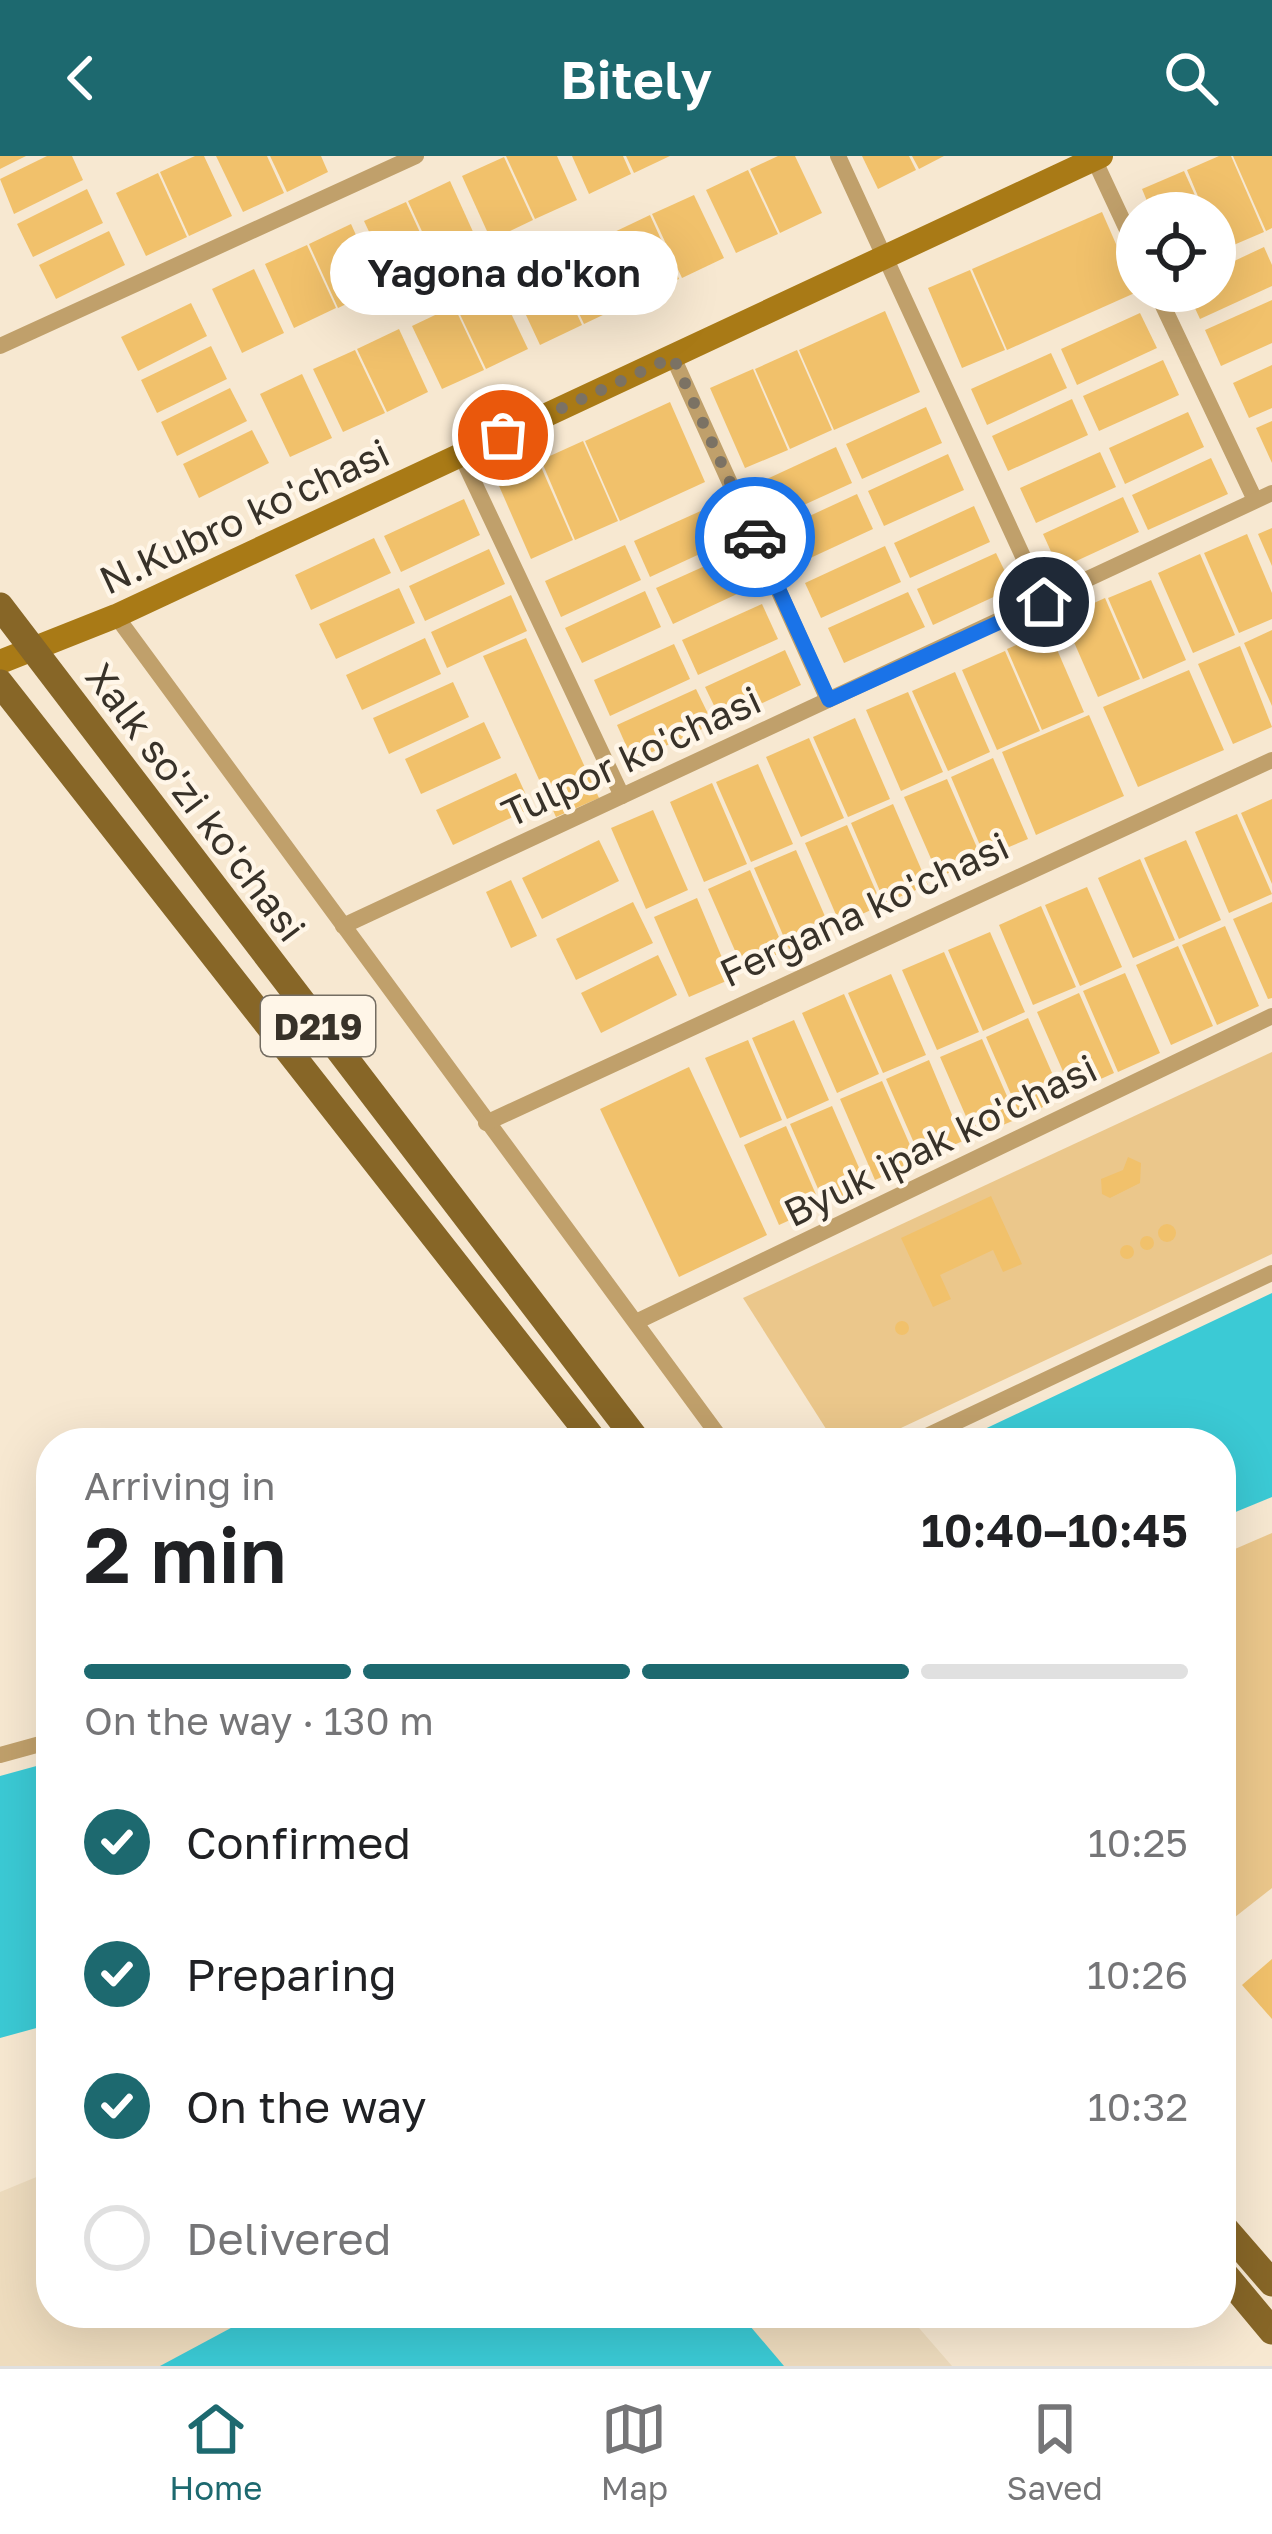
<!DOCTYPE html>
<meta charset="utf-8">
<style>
body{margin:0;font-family:"Golos Text",sans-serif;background:#f6f6f6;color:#202124;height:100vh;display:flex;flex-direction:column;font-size:45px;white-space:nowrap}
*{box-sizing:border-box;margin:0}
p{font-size:39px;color:#757577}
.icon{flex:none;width:66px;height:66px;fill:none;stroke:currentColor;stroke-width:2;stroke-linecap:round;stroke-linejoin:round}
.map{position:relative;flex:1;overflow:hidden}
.sheet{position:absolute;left:36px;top:1272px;width:1200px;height:900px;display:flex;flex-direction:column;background:#fff;border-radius:48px;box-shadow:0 12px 48px #0002}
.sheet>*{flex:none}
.tools{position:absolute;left:1116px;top:36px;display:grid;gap:24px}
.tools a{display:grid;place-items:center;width:120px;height:120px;border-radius:50%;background:#fff;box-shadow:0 12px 48px #0002;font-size:60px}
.pin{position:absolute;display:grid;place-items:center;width:102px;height:102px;color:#fff;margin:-51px;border:6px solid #fff;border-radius:50%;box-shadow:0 3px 12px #0007}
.courier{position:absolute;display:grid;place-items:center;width:120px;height:120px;margin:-60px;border:9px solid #1a73e8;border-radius:50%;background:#fff;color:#222;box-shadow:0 3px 15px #0007}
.bubble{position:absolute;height:84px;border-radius:42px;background:#fff;box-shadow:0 12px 48px #0002;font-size:39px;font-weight:600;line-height:84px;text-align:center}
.headline em{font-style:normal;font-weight:600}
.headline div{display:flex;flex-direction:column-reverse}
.headline{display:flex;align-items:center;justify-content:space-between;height:204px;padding:0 48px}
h1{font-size:78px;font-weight:600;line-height:90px}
.bar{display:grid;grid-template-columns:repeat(4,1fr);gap:18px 12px;align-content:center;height:144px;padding:0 48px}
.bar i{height:15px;border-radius:9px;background:#e0e0e0}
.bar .active{background:#1d696f}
.bar p{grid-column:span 4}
ol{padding:0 48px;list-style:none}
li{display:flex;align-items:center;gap:36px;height:132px}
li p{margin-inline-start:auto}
li .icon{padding:12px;border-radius:50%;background:#1d696f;color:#fff;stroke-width:4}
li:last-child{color:#757577}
li i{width:66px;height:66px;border:6px solid #e0e0e0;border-radius:50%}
header{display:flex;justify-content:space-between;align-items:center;height:156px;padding:0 48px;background:#1d696f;color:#fff;font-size:54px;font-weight:600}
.dock{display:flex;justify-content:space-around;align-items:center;height:168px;border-top:3px solid #e0e0e0;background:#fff;font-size:33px;color:#757577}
.dock a{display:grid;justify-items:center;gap:6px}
.dock .active{color:#1d696f}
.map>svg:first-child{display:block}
.built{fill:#eedcbe}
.green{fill:#ebc78b}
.water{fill:#3bcad5}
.building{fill:#f1c16b}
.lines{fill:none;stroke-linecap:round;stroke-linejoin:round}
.street{stroke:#c0a06b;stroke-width:16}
.secondary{stroke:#a97a16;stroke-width:24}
.primary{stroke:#876627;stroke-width:27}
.done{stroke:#7b7264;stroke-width:12;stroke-dasharray:0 21.6}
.route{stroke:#1a73e8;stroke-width:15}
.labels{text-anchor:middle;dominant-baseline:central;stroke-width:9;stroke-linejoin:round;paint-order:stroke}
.shield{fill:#fff6e8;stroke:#746d62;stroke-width:3}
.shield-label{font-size:36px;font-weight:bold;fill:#383229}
.street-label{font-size:39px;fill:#383229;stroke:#fff6e8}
</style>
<header><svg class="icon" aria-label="back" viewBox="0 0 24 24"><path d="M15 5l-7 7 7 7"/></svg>Bitely<svg class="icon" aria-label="search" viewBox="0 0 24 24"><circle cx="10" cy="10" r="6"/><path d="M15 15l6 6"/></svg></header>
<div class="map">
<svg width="1272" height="2210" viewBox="0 0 1272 2210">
<rect width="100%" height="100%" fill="#f7e8d1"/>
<path class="built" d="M 51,2015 L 51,2157 L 906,2157 L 952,2210 L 0,2210 L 0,2036 Z"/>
<g class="green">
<path d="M 1272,896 L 1272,1098 L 869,1287 L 835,1287 L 743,1142 Z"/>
<path d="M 1272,1377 L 1272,1732 L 1221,1772 L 1221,1399 Z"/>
</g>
<g class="water">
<path d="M 1272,1137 L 1272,1341 L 1221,1362 L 1221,1287 L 955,1287 Z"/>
<path d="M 51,1606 L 51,1868 L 0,1882 L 0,1620 Z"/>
<path d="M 259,2157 L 739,2157 L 784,2210 L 160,2210 Z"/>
</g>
<g class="building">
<path d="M 0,0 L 26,0 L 0,13 Z"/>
<path d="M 47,0 L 72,0 L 83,24 L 14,58 L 0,23 Z"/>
<path d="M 195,0 L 204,0 L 232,60 L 189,80 L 160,16 Z"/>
<path d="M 216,0 L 267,0 L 284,37 L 243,56 Z"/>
<path d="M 270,0 L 321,0 L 328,16 L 287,36 Z"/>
<path d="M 506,0 L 557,0 L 577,44 L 535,63 Z"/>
<path d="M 572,0 L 623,0 L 631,18 L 589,38 Z"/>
<path d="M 626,0 L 670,0 L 634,17 Z"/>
<path d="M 778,0 L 795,0 L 822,57 L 780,77 L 750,13 Z"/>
<path d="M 862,0 L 909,0 L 916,14 L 878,33 Z"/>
<path d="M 912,0 L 944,0 L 919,13 Z"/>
<path d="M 1219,0 L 1231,0 L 1264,76 L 1222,94 L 1215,57 L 1205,57 L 1187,14 Z"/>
<path d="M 1233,0 L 1272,0 L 1272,72 L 1266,75 Z"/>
<path d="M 504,1 L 533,64 L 491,84 L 462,20 Z"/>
<path d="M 748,14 L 778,78 L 736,97 L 706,34 Z"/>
<path d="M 1184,15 L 1203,57 L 1152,57 L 1142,33 Z"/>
<path d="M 158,17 L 187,81 L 146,100 L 116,37 Z"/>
<path d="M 450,25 L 479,89 L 437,108 L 408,45 Z"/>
<path d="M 87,33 L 103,67 L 33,101 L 17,68 Z"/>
<path d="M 694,39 L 724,102 L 682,122 L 652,58 Z"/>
<path d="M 406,46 L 435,109 L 394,129 L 364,65 Z"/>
<path d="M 1102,56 L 1137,136 L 1007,194 L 972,113 Z"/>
<path d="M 650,59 L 679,123 L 638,142 L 608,79 Z"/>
<path d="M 351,68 L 380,132 L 338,152 L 309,88 Z"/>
<path d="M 109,75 L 125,109 L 56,143 L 39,109 Z"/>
<path d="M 596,85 L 626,148 L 584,168 L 554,105 Z"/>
<path d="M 307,89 L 336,152 L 294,172 L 265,108 Z"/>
<path d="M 1264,91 L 1272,109 L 1272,130 L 1200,163 L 1187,135 L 1215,135 L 1215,114 Z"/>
<path d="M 552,105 L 582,169 L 540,189 L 510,125 Z"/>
<path d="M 254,113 L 284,177 L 242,197 L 212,133 Z"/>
<path d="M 970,114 L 1005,194 L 962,212 L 928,132 Z"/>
<path d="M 498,130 L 528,193 L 486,213 L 456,150 Z"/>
<path d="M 1272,144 L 1272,187 L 1221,210 L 1205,174 Z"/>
<path d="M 191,147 L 207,180 L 138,215 L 121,181 Z"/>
<path d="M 454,150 L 484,214 L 442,233 L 412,170 Z"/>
<path d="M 885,155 L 920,236 L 834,274 L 799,194 Z"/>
<path d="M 1140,157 L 1157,192 L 1077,229 L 1061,193 Z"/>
<path d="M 399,173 L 428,236 L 387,256 L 357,193 Z"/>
<path d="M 211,190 L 227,223 L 157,257 L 141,224 Z"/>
<path d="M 355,194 L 385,257 L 343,276 L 313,213 Z"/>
<path d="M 797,194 L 832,274 L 790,293 L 755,213 Z"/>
<path d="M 1051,197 L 1067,232 L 987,269 L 971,233 Z"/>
<path d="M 1163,204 L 1179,239 L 1099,275 L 1083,240 Z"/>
<path d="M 1272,209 L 1272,252 L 1249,262 L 1233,227 Z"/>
<path d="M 753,213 L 788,294 L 745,312 L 710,232 Z"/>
<path d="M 302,218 L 332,282 L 290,301 L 260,238 Z"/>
<path d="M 230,232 L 247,265 L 177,300 L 161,266 Z"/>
<path d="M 1072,243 L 1088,279 L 1008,315 L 992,280 Z"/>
<path d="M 670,246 L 705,326 L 620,365 L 585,285 Z"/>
<path d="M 926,251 L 942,287 L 862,323 L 846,288 Z"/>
<path d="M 1188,256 L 1204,291 L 1125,328 L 1109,292 Z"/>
<path d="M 1272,265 L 1272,307 L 1256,272 Z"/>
<path d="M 252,274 L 269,307 L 199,342 L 183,308 Z"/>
<path d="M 583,285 L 618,365 L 575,384 L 541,304 Z"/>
<path d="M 836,291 L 852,327 L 773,363 L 756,328 Z"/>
<path d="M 1100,296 L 1116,331 L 1036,367 L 1020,332 Z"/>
<path d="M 948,298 L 964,334 L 884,370 L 868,335 Z"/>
<path d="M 1211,302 L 1228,338 L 1148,374 L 1132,339 Z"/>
<path d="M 538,304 L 573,384 L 531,403 L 496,323 Z"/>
<path d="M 857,338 L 873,373 L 793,410 L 777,375 Z"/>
<path d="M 1123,341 L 1139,376 L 1059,413 L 1043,378 Z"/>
<path d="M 464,343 L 480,379 L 401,416 L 384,380 Z"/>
<path d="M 714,349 L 730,384 L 650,421 L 634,385 Z"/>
<path d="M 974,350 L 990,386 L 910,422 L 894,387 Z"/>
<path d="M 1272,372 L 1272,410 L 1258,378 Z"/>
<path d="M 1247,378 L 1272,437 L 1272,463 L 1239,477 L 1204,397 Z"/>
<path d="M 374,382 L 391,417 L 311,454 L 295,419 Z"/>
<path d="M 625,389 L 641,424 L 561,461 L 545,425 Z"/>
<path d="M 885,390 L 901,426 L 821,462 L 805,427 Z"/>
<path d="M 489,393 L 505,428 L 425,465 L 409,430 Z"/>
<path d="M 736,396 L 752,431 L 673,468 L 656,432 Z"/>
<path d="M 996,397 L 1013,432 L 933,469 L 917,433 Z"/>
<path d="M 1200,398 L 1235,479 L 1193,497 L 1158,417 Z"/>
<path d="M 1151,424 L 1186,504 L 1143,523 L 1108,442 Z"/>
<path d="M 399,432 L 415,467 L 336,503 L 319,468 Z"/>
<path d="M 645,435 L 661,471 L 582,507 L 565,472 Z"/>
<path d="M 908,436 L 925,471 L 844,507 L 828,472 Z"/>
<path d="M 511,439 L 527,475 L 447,512 L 431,476 Z"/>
<path d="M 1105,442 L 1140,523 L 1098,541 L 1063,461 Z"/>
<path d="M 762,448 L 778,483 L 698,519 L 682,484 Z"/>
<path d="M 1272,474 L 1272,550 L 1244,487 Z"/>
<path d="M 1049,475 L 1084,556 L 1042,574 L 1007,493 Z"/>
<path d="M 425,482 L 441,518 L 362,554 L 346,519 Z"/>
<path d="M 526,482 L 599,642 L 556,661 L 483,500 Z"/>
<path d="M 674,488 L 690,523 L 610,560 L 594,524 Z"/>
<path d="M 1240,490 L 1272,571 L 1233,588 L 1198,508 Z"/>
<path d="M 785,494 L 801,529 L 722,566 L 705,531 Z"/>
<path d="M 1005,495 L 1040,575 L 997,594 L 962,514 Z"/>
<path d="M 1189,514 L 1224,594 L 1138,631 L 1103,551 Z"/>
<path d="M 955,516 L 990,596 L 948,615 L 912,535 Z"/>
<path d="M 453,526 L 469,561 L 389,598 L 373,562 Z"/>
<path d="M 696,533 L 713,568 L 633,605 L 617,569 Z"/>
<path d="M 908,536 L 943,616 L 901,635 L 866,554 Z"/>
<path d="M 1089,559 L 1124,640 L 1036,679 L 1002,596 Z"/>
<path d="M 855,562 L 890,643 L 848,661 L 813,581 Z"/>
<path d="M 484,566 L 501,602 L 421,638 L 405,603 Z"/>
<path d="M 809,582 L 844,662 L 801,681 L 766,601 Z"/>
<path d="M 993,602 L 1028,683 L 985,701 L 951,621 Z"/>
<path d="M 758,608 L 793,688 L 751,706 L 716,626 Z"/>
<path d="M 516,617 L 532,652 L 453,689 L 436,654 Z"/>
<path d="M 947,623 L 982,703 L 939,721 L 904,641 Z"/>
<path d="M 712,627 L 747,708 L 704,726 L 670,646 Z"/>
<path d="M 1272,643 L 1272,728 L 1241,657 Z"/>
<path d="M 893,648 L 928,729 L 885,747 L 851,667 Z"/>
<path d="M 653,654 L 688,734 L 646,753 L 611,672 Z"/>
<path d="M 1237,658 L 1272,738 L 1229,757 L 1195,676 Z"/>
<path d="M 847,669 L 882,749 L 840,768 L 805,687 Z"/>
<path d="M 599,684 L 619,725 L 542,763 L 522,722 Z"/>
<path d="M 1186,684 L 1221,764 L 1179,783 L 1144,702 Z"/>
<path d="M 796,694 L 831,774 L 789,793 L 754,712 Z"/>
<path d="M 1140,703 L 1175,784 L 1133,802 L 1098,722 Z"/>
<path d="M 750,714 L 785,795 L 743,813 L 708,733 Z"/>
<path d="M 511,724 L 537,780 L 511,792 L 486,736 Z"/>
<path d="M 1087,731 L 1122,811 L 1080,830 L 1045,749 Z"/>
<path d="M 697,742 L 731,823 L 689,841 L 654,761 Z"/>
<path d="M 633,746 L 653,787 L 576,824 L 556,783 Z"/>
<path d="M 1272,746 L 1272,842 L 1268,843 L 1233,763 Z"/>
<path d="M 1041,750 L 1076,831 L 1033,849 L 999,769 Z"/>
<path d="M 1225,770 L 1259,850 L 1217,869 L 1182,789 Z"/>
<path d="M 990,776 L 1025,856 L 983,875 L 948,794 Z"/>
<path d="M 1178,790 L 1213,870 L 1171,889 L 1136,809 Z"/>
<path d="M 944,796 L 979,876 L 937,894 L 902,814 Z"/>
<path d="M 658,799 L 677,839 L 601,877 L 581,837 Z"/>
<path d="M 1125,817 L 1160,897 L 1118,916 L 1083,835 Z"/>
<path d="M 891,818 L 926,899 L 883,917 L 848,837 Z"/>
<path d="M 1079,837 L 1114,917 L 1072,936 L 1037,856 Z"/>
<path d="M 844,838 L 879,918 L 837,937 L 802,857 Z"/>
<path d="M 1028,862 L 1063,942 L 1021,961 L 986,881 Z"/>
<path d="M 794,864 L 829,944 L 787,963 L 752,882 Z"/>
<path d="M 982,883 L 1017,963 L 975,981 L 940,901 Z"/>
<path d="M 748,884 L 782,964 L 740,982 L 705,902 Z"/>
<path d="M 929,904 L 963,985 L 921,1003 L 886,923 Z"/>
<path d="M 689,911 L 767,1079 L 679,1121 L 600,953 Z"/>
<path d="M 882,925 L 917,1005 L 875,1024 L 840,943 Z"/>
<path d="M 832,950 L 867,1030 L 825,1049 L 790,968 Z"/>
<path d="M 786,970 L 821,1050 L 779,1069 L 744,989 Z"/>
<path d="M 1128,1001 L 1141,1007 L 1140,1027 L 1110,1042 L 1102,1038 L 1101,1023 L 1123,1014 Z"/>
<path d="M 991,1040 L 1022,1108 L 1003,1116 L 993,1094 L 940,1119 L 951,1143 L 933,1151 L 901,1082 Z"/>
<circle cx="1167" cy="1077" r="9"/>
<circle cx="1147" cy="1087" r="7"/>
<circle cx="1127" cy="1096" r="7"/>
<circle cx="902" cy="1172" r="7"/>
<path d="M 1272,1803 L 1272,1863 L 1242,1829 Z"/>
</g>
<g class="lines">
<g class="street">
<path d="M 838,0 L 883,98"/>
<path d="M 1094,3 L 1137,95"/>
<path d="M 885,101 L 1044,446"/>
<path d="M 1156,135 L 1255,344"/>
<path d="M 0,190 L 416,0"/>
<path d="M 673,201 L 828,544"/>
<path d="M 461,299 L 622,640"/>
<path d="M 116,460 L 724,1287"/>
<path d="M 343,770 L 1272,337"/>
<path d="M 486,967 L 1272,604"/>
<path d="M 636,1166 L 1272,860"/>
<path d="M 912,1287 L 1272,1117"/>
<path d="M 0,1599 L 51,1585"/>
</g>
<path class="secondary" d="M 0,506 L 116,460 L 1101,0"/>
<g class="primary">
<path d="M 0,450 L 639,1287"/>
<path d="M 0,527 L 596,1287"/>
<path d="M 1221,2068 L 1272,2127"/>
<path d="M 1221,2114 L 1272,2175"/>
</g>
</g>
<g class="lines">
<path class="done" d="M 503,279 L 673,201 L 755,381"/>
<path class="route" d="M 755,381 L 829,544 L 1044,446"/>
</g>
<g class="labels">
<rect class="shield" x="261" y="840" width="114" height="60" rx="9"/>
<g class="shield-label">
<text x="318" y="870">D219</text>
</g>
<g class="street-label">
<text transform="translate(244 360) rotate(-25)">N.Kubro ko'chasi</text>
<text transform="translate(631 600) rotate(-25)">Tulpor ko'chasi</text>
<text transform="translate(196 646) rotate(53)">Xalk so'zi ko'chasi</text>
<text transform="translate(864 753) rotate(-25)">Fergana ko'chasi</text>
<text transform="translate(940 984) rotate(-26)">Byuk ipak ko'chasi</text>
</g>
</g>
</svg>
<div class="tools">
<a><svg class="icon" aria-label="locate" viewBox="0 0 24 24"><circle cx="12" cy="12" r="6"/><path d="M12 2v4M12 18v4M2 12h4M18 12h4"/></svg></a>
</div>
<div class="pin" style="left:503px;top:279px;background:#ea580c"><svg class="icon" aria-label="bag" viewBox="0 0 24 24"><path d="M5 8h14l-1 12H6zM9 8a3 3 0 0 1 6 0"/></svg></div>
<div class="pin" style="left:1044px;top:446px;background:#1f2937"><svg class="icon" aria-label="home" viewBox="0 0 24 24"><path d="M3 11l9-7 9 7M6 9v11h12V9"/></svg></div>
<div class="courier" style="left:755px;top:381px"><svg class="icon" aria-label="car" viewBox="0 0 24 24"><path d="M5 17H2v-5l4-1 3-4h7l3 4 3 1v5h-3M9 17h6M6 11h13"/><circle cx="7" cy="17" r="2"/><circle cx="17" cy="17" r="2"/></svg></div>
<div class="bubble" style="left:330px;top:75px;width:348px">Yagona do'kon</div>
<section class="sheet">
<div class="headline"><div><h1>2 min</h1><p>Arriving in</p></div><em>10:40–10:45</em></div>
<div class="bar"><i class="active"></i><i class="active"></i><i class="active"></i><i></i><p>On the way · 130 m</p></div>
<ol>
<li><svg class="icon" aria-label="check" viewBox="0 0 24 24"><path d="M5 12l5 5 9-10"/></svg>Confirmed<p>10:25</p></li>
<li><svg class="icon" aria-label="check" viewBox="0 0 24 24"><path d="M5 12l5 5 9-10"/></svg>Preparing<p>10:26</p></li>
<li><svg class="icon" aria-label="check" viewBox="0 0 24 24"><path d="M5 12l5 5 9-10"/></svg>On the way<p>10:32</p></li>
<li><i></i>Delivered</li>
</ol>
</section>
</div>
<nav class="dock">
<a class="active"><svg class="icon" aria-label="home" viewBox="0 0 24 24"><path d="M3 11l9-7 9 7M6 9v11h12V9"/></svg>Home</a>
<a><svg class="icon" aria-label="map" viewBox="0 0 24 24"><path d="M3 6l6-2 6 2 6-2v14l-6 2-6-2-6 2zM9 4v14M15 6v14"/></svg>Map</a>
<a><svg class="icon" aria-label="saved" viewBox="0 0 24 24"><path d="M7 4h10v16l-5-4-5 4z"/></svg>Saved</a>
</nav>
